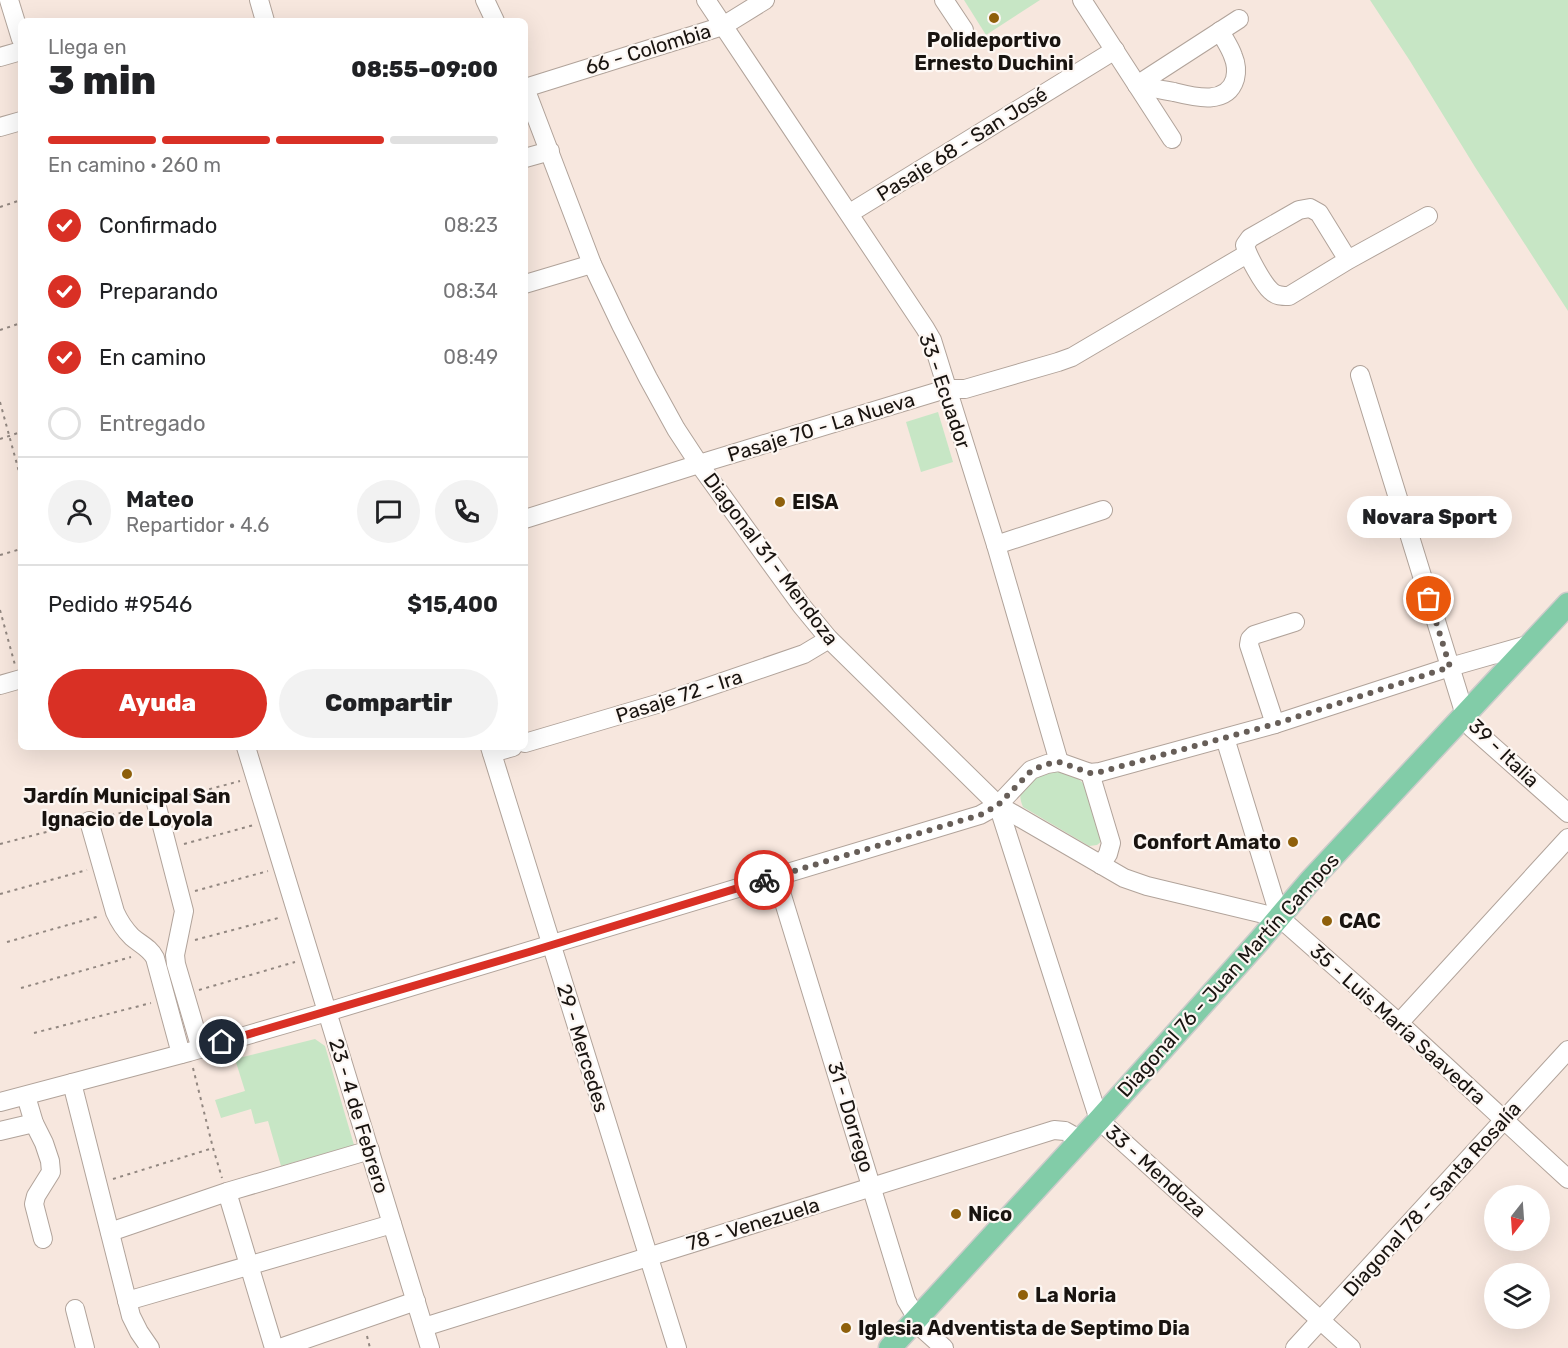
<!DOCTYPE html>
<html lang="es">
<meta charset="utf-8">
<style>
body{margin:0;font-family:Rubik,sans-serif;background:#f2f2f2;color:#202124;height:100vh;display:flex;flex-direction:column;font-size:22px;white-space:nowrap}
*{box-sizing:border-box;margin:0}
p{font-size:20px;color:#757577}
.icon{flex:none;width:33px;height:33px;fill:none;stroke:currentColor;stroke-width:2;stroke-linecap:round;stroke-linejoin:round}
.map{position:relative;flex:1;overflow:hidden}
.details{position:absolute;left:18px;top:18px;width:510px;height:732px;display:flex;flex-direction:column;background:#fff;border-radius:9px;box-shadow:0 6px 24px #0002}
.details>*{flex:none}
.needle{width:39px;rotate:197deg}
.buttons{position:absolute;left:1484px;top:1185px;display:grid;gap:12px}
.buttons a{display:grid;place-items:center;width:66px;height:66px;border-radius:50%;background:#fff;box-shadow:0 6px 24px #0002;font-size:30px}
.pin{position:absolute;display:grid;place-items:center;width:51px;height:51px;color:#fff;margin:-26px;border:3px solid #fff;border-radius:50%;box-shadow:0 2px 6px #0007}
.courier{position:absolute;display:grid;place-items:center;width:60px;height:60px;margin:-30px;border:4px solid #d93025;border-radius:50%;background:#fff;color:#222;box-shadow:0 2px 8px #0007}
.bubble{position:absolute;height:42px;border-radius:21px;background:#fff;box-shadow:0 6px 24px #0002;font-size:20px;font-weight:800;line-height:42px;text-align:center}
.summary em{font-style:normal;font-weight:800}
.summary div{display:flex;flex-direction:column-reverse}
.summary{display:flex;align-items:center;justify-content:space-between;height:102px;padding:0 30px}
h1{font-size:39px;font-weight:800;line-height:45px}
.bar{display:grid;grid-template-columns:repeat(4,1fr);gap:9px 6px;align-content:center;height:72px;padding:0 30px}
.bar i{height:8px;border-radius:4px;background:#e0e0e0}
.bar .active{background:#d93025}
.bar p{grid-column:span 4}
.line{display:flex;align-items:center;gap:15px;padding:0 30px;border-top:2px solid #e0e0e0}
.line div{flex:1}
.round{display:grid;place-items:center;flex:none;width:63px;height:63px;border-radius:32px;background:#f2f2f2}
ol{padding:0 30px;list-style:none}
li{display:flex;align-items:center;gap:18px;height:66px}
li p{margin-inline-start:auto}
li .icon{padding:6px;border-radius:50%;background:#d93025;color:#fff;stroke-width:4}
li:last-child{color:#757577}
li i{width:33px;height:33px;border:3px solid #e0e0e0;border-radius:50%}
.action{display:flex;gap:12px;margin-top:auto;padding:12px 30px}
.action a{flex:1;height:69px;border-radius:36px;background:#d93025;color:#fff;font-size:24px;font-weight:800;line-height:69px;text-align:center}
.action a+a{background:#f2f2f2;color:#202124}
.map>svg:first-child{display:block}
.green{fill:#c7e6c5}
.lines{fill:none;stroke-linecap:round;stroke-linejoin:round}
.minor-casing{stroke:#b1a39a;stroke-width:20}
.major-casing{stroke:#cccbca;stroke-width:25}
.path{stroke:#928780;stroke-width:2;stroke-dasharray:3 4.5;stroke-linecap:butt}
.minor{stroke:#fff;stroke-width:18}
.major{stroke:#82cca8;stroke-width:22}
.done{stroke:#675e58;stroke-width:6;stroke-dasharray:0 10.8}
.route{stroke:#d93025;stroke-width:8}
.poi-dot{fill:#8f600b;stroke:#fdf7f3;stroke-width:2}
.labels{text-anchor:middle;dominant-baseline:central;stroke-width:4.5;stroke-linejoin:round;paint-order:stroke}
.poi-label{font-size:20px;font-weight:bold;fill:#191410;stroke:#fdf7f3;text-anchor:start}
.street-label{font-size:20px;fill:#191410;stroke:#fdf7f3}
</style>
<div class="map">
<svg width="1568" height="1348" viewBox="0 0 1568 1348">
<rect width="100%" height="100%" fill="#f7e7de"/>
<g class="green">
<path d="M 964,0 L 1040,0 L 986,35 Z"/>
<path d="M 1370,0 L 1568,0 L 1568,311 L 1475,167 L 1410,61 Z"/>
<path d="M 938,412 L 953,462 L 921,472 L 906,422 Z"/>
<path d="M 1055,770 L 1070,772 L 1089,788 L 1102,841 L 1097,845 L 1089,846 L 1023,807 C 1012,782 1037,776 1055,770 Z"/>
<path d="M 315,1039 L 325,1046 L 354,1145 L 281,1166 L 268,1121 L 255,1124 L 251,1109 L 221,1118 L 215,1100 L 245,1091 L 235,1059 Z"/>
</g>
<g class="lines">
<defs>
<g id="minor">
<path d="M 9,0 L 21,39"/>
<path d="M 259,0 L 265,21"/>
<path d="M 485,0 L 495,21"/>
<path d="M 706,0 L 925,328 L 932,340 L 996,545 L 1059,762"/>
<path d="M 944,0 L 964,30"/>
<path d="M 1082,0 L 1172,139"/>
<path d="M 0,57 L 21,51"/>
<path d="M 1137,85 C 1149,87 1162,90 1174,92 C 1194,97 1227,106 1235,79 C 1237,71 1236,63 1233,56 C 1230,47 1224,39 1220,31"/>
<path d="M 1137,85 L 1239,19"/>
<path d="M 525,88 L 592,264 L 621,325 L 648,378 L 676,429 L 699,464 L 801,605 L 829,639 L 998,805 L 1124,878 L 1147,886 L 1280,918 L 1399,1023 L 1568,1179"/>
<path d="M 525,88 L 723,26 L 765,0"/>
<path d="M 0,127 L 21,121"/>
<path d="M 525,158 L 550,151"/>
<path d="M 850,213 L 1115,50"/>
<path d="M 1348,260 L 1319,213 L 1310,208 L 1299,210 L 1250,238 L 1245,245 C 1247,255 1263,284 1271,291 C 1276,296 1282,296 1289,296 L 1348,260 L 1428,216"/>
<path d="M 525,284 L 592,264"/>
<path d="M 1360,375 L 1465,715 L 1472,728 L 1568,813"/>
<path d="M 525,519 L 699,464 L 946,389 L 965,389 L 1058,362 L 1072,357 L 1247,254"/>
<path d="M 996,545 L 1103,510"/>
<path d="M 0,685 L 21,679"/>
<path d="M 1275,724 L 1249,645 L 1250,639 L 1254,635 L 1295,622"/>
<path d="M 1225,738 L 1280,918"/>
<path d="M 525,743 L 667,701 L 804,654 L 829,639"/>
<path d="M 246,747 L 430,1348"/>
<path d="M 490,747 L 677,1348"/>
<path d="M 492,753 L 513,747"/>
<path d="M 1090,773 L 1111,843 L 1108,854 L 1101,865"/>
<path d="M 156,803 L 184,911 L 175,955 L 176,964 L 201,1049"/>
<path d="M 998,805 L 1099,1120 L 1351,1348"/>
<path d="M 89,821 L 115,912 C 119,921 125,930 132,937 C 140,944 150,948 155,958 L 181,1054"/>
<path d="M 776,876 L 906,1300 L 923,1329 L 944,1348"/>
<path d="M 1399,1023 L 1568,838"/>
<path d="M 72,1083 L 131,1316 L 139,1332 L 150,1348"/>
<path d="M 26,1096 L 34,1123 L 44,1143 L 50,1161 L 51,1172 L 36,1196 L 34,1204 L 43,1239"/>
<path d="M 0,1102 L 189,1052 L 327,1012 L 980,815 L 998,805 L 1031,770 L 1047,764 L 1059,762 L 1090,773 L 1100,772 L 1275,724 L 1450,667 L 1531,644"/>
<path d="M 0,1131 L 34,1123"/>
<path d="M 227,1192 L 274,1348"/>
<path d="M 110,1232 L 227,1192 L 370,1150"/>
<path d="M 127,1301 L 392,1224"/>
<path d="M 75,1309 L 85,1348"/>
<path d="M 424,1327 L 1054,1130 L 1065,1131 L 1081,1140"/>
<path d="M 280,1348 L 416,1301"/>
<path d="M 1295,1348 L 1568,1050"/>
</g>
<path id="major" d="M 890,1348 L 1099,1120 L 1259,941 L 1310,881 L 1568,604"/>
</defs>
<use href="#minor" class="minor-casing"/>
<use href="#major" class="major-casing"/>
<g class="path">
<path d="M 0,207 L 21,200"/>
<path d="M 0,330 L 21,323"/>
<path d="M 0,402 L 21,479"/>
<path d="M 0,439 L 21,432"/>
<path d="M 0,555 L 21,549"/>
<path d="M 0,610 L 15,665"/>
<path d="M 173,799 L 240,781"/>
<path d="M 104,817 L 124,812"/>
<path d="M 0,844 L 73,825"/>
<path d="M 184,844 L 254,825"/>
<path d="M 195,891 L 268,871"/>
<path d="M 0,894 L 87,870"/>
<path d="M 195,940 L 282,917"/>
<path d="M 7,942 L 100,916"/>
<path d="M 21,988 L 131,957"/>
<path d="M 199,990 L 295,962"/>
<path d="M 34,1033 L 151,1003"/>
<path d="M 193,1068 L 213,1148 L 222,1178"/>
<path d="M 113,1179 L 213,1148"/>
<path d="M 367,1336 L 370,1348"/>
</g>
<use href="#minor" class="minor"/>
<use href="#major" class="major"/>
</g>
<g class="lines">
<path class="done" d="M 764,880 L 980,815 L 998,805 L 1032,770 L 1047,764 L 1059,762 L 1090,773 L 1100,772 L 1275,724 L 1450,667 L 1429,599"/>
<path class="route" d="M 222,1042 L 529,952 L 764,880"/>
</g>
<g class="poi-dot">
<circle cx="994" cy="18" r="6"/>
<circle cx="780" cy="502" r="6"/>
<circle cx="127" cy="774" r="6"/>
<circle cx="1293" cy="842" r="6"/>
<circle cx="1327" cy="921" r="6"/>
<circle cx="956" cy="1214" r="6"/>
<circle cx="1023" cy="1295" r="6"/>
<circle cx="846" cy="1328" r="6"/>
</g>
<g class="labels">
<g class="poi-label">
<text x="994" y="40" text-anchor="middle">Polideportivo<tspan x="994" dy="23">Ernesto Duchini</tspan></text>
<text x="792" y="502">EISA</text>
<text x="127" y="796" text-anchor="middle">Jardín Municipal San<tspan x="127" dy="23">Ignacio de Loyola</tspan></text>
<text x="1281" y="842" text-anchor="end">Confort Amato</text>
<text x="1339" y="921">CAC</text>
<text x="968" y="1214">Nico</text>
<text x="1035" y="1295">La Noria</text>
<text x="858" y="1328">Iglesia Adventista de Septimo Dia</text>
</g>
<g class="street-label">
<text transform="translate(648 49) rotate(-17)">66 - Colombia</text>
<text transform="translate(962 144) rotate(-32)">Pasaje 68 - San José</text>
<text transform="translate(945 391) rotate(71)">33 - Ecuador</text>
<text transform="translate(821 427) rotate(-17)">Pasaje 70 - La Nueva</text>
<text transform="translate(771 559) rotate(53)">Diagonal 31 - Mendoza</text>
<text transform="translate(679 696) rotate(-18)">Pasaje 72 - Ira</text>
<text transform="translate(1504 753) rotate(44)">39 - Italia</text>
<text transform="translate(1228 975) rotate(-48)">Diagonal 76 - Juan Martín Campos</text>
<text transform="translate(1398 1024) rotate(42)">35 - Luis María Saavedra</text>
<text transform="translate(583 1048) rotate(73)">29 - Mercedes</text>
<text transform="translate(359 1116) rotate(73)">23 - 4 de Febrero</text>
<text transform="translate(851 1117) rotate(73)">31 - Dorrego</text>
<text transform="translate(1156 1171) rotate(42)">33 - Mendoza</text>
<text transform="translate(1432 1199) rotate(-48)">Diagonal 78 - Santa Rosalía</text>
<text transform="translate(753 1224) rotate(-17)">78 - Venezuela</text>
</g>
</g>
</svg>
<div class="buttons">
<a><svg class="needle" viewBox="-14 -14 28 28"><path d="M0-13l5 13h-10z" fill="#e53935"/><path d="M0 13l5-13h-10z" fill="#757577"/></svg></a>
<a><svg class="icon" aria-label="layers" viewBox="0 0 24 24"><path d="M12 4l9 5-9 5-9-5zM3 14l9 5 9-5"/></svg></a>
</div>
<div class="pin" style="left:1429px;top:599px;background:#ea580c"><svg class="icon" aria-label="bag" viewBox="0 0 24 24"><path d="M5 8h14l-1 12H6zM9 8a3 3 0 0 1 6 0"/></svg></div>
<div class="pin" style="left:222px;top:1042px;background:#1f2937"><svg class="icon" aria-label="home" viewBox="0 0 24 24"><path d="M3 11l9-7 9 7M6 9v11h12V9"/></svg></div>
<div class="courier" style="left:764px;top:880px"><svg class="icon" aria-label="bike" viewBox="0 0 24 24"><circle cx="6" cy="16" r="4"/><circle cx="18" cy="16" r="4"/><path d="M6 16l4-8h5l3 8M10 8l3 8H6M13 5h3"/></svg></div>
<div class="bubble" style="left:1347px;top:496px;width:165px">Novara Sport</div>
<section class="details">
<div class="summary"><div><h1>3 min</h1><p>Llega en</p></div><em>08:55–09:00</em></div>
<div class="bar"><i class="active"></i><i class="active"></i><i class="active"></i><i></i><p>En camino · 260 m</p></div>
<ol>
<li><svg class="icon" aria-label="check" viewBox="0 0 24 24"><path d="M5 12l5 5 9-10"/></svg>Confirmado<p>08:23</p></li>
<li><svg class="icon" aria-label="check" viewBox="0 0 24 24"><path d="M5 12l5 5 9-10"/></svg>Preparando<p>08:34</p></li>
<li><svg class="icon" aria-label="check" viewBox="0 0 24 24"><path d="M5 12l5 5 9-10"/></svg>En camino<p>08:49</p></li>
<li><i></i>Entregado</li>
</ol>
<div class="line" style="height:108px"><a class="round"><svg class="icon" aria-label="person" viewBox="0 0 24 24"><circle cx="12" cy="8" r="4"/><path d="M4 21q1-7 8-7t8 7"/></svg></a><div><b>Mateo</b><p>Repartidor · 4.6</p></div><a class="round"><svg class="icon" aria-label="chat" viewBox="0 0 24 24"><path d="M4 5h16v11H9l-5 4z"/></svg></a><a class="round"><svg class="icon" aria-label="phone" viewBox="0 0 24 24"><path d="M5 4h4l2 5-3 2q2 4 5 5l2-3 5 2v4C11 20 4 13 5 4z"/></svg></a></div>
<div class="line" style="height:78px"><div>Pedido #9546</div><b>$15,400</b></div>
<div class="action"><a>Ayuda</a><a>Compartir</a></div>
</section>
</div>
